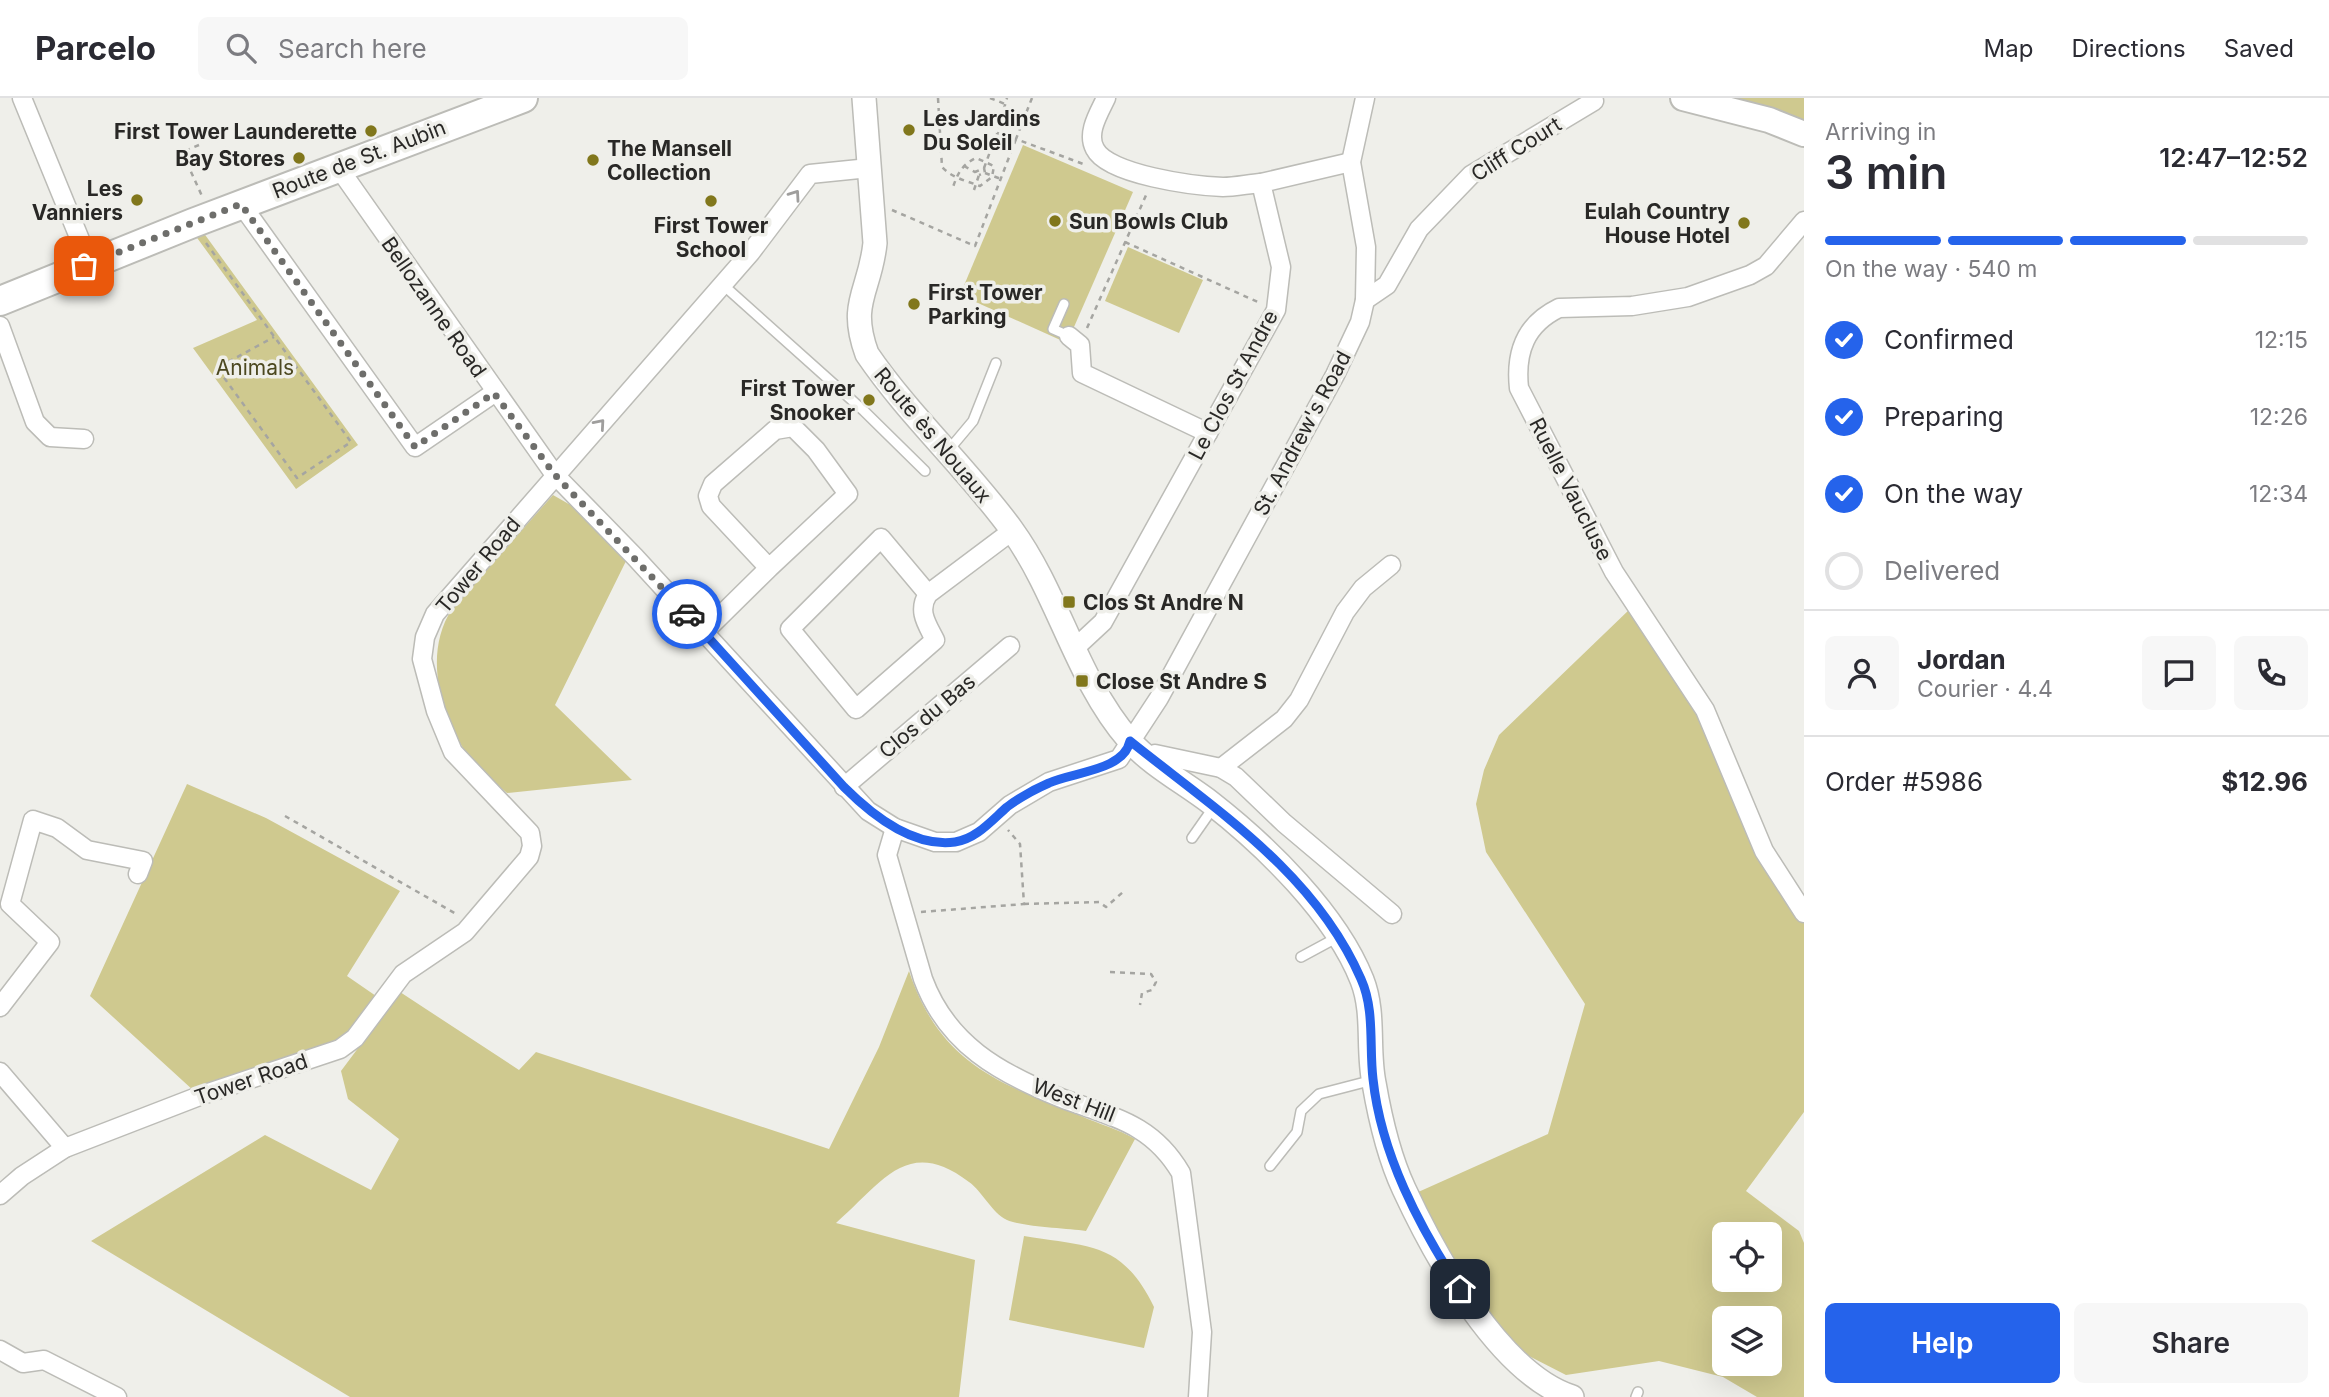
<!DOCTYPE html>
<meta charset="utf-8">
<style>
body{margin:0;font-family:Inter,sans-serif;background:#f7f7f7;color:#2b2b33;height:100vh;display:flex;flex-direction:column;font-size:26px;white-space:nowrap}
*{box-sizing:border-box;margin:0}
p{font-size:23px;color:#7c7c81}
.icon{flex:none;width:38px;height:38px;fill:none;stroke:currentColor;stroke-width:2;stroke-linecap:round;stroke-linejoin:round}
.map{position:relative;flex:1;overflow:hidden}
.drawer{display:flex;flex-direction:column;background:#fff;width:525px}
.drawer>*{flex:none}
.fabs{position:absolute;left:1712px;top:1124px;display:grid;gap:14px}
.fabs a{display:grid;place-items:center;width:70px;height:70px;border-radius:10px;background:#fff;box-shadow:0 7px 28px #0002;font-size:35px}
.pin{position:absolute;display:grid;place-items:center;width:60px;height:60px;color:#fff;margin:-30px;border-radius:14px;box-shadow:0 4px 10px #0006}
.courier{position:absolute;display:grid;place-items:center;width:70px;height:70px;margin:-35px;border:5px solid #2563eb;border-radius:50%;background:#fff;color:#222;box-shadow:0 2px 9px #0007}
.summary em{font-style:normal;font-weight:600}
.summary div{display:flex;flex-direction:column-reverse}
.summary{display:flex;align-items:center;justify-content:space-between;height:119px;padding:0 21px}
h1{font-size:46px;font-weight:600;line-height:52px}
.bar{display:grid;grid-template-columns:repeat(4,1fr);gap:10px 7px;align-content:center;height:84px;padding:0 21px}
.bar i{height:9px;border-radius:5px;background:#e1e1e2}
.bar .on{background:#2563eb}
.bar p{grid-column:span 4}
.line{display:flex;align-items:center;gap:18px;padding:0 21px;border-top:2px solid #e1e1e2}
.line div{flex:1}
.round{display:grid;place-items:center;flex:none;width:74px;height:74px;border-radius:10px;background:#f7f7f7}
ol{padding:0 21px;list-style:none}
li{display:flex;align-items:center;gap:21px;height:77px}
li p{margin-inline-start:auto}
li .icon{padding:7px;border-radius:50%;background:#2563eb;color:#fff;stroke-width:4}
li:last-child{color:#7c7c81}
li i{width:38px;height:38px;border:4px solid #e1e1e2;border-radius:50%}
.button{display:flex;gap:14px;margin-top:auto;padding:14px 21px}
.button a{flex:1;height:80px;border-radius:10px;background:#2563eb;color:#fff;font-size:28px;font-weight:600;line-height:80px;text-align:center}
.button a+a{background:#f7f7f7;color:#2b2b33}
header{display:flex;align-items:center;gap:42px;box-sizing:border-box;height:98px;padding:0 35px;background:#fff;border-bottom:2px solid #e1e1e2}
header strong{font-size:33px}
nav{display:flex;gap:38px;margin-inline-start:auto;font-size:24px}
.search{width:490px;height:63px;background:#f7f7f7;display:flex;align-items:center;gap:18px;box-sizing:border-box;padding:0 24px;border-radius:10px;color:#7c7c81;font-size:26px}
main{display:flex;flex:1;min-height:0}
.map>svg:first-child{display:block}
.green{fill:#cfc98f;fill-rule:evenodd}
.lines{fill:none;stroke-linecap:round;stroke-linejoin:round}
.service-casing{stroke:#bcbcb7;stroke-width:12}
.minor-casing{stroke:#bcbcb7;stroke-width:21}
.tertiary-casing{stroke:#bcbcb7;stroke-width:26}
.secondary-casing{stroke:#bcbcb7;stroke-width:28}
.primary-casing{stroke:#bcbcb7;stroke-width:32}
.path{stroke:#a5a5a1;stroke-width:2.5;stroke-dasharray:5 5;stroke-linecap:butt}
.service{stroke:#fff;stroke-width:9}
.minor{stroke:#fff;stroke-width:18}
.tertiary{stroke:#fff;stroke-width:23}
.secondary{stroke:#fff;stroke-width:24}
.primary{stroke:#fff;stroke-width:28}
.oneway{stroke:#9f9e9d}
.done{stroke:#6e6e6b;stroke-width:7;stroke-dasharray:0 12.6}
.route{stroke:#2563eb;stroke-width:9}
.poi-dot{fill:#81771c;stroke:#efefea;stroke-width:2.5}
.labels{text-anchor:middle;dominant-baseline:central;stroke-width:7;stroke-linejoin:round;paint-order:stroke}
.poi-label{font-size:21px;font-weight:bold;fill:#292826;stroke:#efefea;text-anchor:start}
.street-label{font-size:21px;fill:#292826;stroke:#efefea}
.park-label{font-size:21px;fill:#4c4820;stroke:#efefea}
</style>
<header>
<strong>Parcelo</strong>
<div class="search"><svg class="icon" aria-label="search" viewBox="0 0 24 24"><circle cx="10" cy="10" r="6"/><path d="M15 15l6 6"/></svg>Search here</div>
<nav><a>Map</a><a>Directions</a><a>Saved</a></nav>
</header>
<main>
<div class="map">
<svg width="1804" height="1299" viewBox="0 0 1804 1299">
<rect width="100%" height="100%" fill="#efefea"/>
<g class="green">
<path d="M 1719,0 L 1804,0 L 1804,29 Z"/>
<path d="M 1023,47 L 1133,94 L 1067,245 L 960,197 Z"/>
<path d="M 203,134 L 358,347 L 296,391 L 193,250 L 257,222 L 195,137 Z"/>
<path d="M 1128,149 L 1203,182 L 1179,235 L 1105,203 Z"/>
<path d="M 553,397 L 581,413 L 627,461 L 555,607 L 632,682 L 507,695 C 495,684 480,674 471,662 C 441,620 422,557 452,511 Z"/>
<path d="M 1631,510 L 1701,615 L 1804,823 L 1804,1014 L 1746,1093 L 1799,1133 L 1804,1145 L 1804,1299 L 1757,1299 L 1723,1279 L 1659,1263 L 1566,1277 L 1523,1255 L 1494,1226 L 1453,1169 L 1416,1095 L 1548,1036 L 1585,906 L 1486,754 L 1476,706 L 1484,672 L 1499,637 ZM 1724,1136 L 1769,1136 L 1769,1181 L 1724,1181 ZM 1724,1220 L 1769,1220 L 1769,1265 L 1724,1265 Z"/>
<path d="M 187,686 L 266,720 L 400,793 L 347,878 L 376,898 L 354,929 L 333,946 L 194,993 L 90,898 Z"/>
<path d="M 909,873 C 940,965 996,984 1081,1018 C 1099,1026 1118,1031 1135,1041 L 1086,1133 C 1066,1130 1024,1129 1007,1122 C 992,1115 982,1093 969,1084 C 907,1037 882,1085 836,1125 L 975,1162 L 959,1299 L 350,1299 L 91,1143 L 265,1037 L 371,1092 L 399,1041 L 348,1001 L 341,973 L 400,894 L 519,972 L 536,954 L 829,1051 L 879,949 Z"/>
<path d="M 1024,1138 C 1089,1149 1122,1143 1154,1209 L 1144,1250 L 1009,1222 Z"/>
</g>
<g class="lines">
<defs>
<g id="service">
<path d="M 721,185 L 864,313 L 925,373"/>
<path d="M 1064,206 L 1053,231 L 1069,238"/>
<path d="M 947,354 L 973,323 L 996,265"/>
<path d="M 1192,740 L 1213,710"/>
<path d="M 1301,859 L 1338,839"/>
<path d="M 1270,1068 L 1297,1034 L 1301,1013 L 1319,996 L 1373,982"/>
<path d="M 1636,1299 L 1638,1294"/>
</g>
<g id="minor">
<path d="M 22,0 L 90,166"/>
<path d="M 1106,0 C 1099,15 1086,35 1095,51 C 1108,77 1195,88 1223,89 C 1235,89 1248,86 1261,85"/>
<path d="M 338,69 L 555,377 L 635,459 L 868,713 L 895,730 L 935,744 L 956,744 L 979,734 L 1010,707 L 1049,684 L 1119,661 L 1159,600 L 1335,277 L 1360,224 L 1365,202 L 1366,149 L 1351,64 L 1365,0"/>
<path d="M 241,106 L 415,349 L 494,295"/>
<path d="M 1804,123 L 1766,168 L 1750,177 L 1688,199 L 1632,208 L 1559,210 C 1526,226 1515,253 1519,290 L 1614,474 L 1705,612 L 1764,753 L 1804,815"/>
<path d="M 1365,202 L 1387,187 L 1419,131 L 1471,77 L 1594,3"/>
<path d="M 0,228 L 35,324 L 50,339 L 84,341"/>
<path d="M 1069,238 L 1080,247 L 1082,275 L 1208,335"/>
<path d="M 928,496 L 881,440 L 790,531 L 856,611 L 935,542 C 927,526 917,513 928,496 L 1012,433"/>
<path d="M 704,534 L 769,470 L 711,408 L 708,398 L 713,386 L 775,332 L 793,329 L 816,352 L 848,396 L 769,470"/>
<path d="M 1075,550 L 1103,524 L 1276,212 L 1281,169 L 1261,85 L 1351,64"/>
<path d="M 1149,659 L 1155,656 L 1221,670 L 1236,679 L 1284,725 L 1392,816"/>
<path d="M 1221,670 L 1284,621 L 1299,602 L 1345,514 L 1363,490 L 1391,467"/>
<path d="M 844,689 L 1010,548"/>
<path d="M 895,730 L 887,757 L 923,881 C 947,946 999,975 1061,1000 C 1111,1019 1151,1024 1181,1075 L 1202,1234 L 1198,1299"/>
<path d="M 0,909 L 50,844 L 10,806 L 33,722 L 57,730 L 87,752 L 143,763 L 138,776"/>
<path d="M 0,974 L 65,1050"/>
<path d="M 0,1097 L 22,1078 L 65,1050 L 202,997 L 340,951 L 355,940 L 403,876 L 465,834 L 529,759 L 532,748 L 530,735 L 453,654 L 436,613 L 422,561 L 425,539 L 435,516 L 751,154 L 810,76 L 869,70"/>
<path d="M 0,1252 L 23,1265 L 44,1262 L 117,1299"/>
</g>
<path id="tertiary" d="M 864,0 L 875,145 C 870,194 848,204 867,256 C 910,319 968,371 1012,432 C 1059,497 1076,581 1129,642 C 1151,667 1185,685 1211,705 C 1266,748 1336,816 1362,882 C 1375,915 1367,951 1374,985 C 1380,1020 1389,1059 1404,1091 C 1435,1158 1500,1276 1572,1299"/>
<path id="secondary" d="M 1683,0 L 1769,22 L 1804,36"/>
<path id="primary" d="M 0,203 L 193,125 L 523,0"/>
</defs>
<use href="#service" class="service-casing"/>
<use href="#minor" class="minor-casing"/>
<use href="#tertiary" class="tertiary-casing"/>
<use href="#secondary" class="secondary-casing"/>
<use href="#primary" class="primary-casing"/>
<g class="path">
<path d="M 938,0 L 942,69 C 952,80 967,83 980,88 L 992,79 L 994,68 L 976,60 C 961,67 957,77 952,92"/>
<path d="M 990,0 L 1005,6"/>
<path d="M 1032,0 L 1016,41 L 1086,67"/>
<path d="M 199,47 L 182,54 L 202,98"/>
<path d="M 964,68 L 975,74"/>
<path d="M 984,70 L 997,35"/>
<path d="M 985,75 L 1001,81"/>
<path d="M 974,92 L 979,77 L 975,74 L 984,70 L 985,75 L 979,77"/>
<path d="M 892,112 L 975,148 L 1016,41 L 997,35 L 1007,0"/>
<path d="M 1125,144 L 1260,205"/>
<path d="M 206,145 L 351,344 L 297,380 L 217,270 L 274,239"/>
<path d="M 1087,230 L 1147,95"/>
<path d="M 285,718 L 458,817"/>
<path d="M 1024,806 L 1099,804 L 1106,809 L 1123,794"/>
<path d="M 921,814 L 1024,806 L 1020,746 L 1008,732"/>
<path d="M 1110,874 L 1151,876 L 1156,884 L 1152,892 L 1142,895 L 1140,907"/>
</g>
<use href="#service" class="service"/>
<use href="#minor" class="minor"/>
<use href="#tertiary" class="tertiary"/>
<use href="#secondary" class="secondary"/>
<use href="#primary" class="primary"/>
</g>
<defs><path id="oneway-chevron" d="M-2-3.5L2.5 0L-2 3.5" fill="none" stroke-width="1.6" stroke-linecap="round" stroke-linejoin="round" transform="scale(1.75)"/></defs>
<g class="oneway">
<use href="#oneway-chevron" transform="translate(795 97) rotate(-55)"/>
<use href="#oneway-chevron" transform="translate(600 326) rotate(-49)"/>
</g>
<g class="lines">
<path class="done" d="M 84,168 L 241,106 L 415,349 L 494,295 L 555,377 L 687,516"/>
<path class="route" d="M 687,516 L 844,689 C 871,716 912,750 955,744 C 976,741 991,723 1007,709 C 1019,700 1035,691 1049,685 C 1072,674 1124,673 1130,643 C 1216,712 1315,775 1361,881 C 1375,912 1369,948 1373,981 C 1381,1056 1419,1128 1460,1191"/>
</g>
<g class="poi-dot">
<circle cx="909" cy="32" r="7"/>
<circle cx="371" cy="33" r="7"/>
<circle cx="299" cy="60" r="7"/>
<circle cx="593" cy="62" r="7"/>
<circle cx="137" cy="102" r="7"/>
<circle cx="711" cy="103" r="7"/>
<circle cx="1055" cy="123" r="7"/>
<circle cx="1744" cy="125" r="7"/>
<circle cx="914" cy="206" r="7"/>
<circle cx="869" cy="302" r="7"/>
<rect x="1062" y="497" width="14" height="14" rx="3.5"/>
<rect x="1075" y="576" width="14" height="14" rx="3.5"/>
</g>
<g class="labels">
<g class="poi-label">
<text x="923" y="20">Les Jardins<tspan x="923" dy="24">Du Soleil</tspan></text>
<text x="357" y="33" text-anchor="end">First Tower Launderette</text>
<text x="607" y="50">The Mansell<tspan x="607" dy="24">Collection</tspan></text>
<text x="285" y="60" text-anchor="end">Bay Stores</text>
<text x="123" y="90" text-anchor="end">Les<tspan x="123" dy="24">Vanniers</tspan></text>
<text x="1730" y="113" text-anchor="end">Eulah Country<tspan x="1730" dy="24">House Hotel</tspan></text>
<text x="1069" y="123">Sun Bowls Club</text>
<text x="711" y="127" text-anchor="middle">First Tower<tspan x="711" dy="24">School</tspan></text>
<text x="928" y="194">First Tower<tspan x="928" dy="24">Parking</tspan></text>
<text x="855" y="290" text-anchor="end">First Tower<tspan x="855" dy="24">Snooker</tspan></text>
<text x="1083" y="504">Clos St Andre N</text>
<text x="1096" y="583">Close St Andre S</text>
</g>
<g class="street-label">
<text transform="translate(1516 51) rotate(-32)">Cliff Court</text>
<text transform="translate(359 61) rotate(-21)">Route de St. Aubin</text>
<text transform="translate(434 209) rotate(55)">Bellozanne Road</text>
<text transform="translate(1233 287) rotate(-62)">Le Clos St Andre</text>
<text transform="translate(1302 335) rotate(-62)">St. Andrew's Road</text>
<text transform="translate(933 337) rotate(50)">Route ès Nouaux</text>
<text transform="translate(1571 391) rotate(63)">Ruelle Vaucluse</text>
<text transform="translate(478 467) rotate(-50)">Tower Road</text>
<text transform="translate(927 618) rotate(-40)">Clos du Bas</text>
<text transform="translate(251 981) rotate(-19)">Tower Road</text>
<text transform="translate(1074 1002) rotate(21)">West Hill</text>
</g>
<g class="park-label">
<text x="255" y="269">Animals</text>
</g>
</g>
</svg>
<div class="fabs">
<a><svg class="icon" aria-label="locate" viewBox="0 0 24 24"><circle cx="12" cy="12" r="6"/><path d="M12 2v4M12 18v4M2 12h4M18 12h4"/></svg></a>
<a><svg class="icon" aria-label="layers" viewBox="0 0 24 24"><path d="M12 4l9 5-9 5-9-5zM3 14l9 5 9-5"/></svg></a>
</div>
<div class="pin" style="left:84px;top:168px;background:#ea580c"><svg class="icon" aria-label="bag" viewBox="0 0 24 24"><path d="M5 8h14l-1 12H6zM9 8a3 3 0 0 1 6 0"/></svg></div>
<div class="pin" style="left:1460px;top:1191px;background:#1f2937"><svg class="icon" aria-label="home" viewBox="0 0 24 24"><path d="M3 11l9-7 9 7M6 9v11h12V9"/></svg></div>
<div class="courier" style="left:687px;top:516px"><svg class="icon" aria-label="car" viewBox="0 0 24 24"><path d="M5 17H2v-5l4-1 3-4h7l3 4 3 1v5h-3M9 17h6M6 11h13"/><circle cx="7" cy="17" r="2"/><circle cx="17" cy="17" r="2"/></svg></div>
</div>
<section class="drawer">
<div class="summary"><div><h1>3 min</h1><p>Arriving in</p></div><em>12:47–12:52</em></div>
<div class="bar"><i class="on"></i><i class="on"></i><i class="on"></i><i></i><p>On the way · 540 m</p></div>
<ol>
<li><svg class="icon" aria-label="check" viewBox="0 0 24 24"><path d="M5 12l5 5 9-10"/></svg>Confirmed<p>12:15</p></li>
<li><svg class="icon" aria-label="check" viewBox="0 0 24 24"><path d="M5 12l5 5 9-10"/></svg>Preparing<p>12:26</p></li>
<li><svg class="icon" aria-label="check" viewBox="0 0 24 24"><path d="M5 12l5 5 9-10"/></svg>On the way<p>12:34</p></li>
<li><i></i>Delivered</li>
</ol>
<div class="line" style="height:126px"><a class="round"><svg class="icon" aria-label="person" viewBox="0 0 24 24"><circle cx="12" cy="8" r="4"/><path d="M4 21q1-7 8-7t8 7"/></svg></a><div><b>Jordan</b><p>Courier · 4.4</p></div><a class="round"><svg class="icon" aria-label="chat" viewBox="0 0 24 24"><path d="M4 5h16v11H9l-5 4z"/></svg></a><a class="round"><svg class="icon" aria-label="phone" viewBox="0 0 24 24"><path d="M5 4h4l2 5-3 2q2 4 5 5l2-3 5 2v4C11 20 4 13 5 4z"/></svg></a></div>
<div class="line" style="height:91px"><div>Order #5986</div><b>$12.96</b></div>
<div class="button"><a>Help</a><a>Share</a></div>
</section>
</main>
